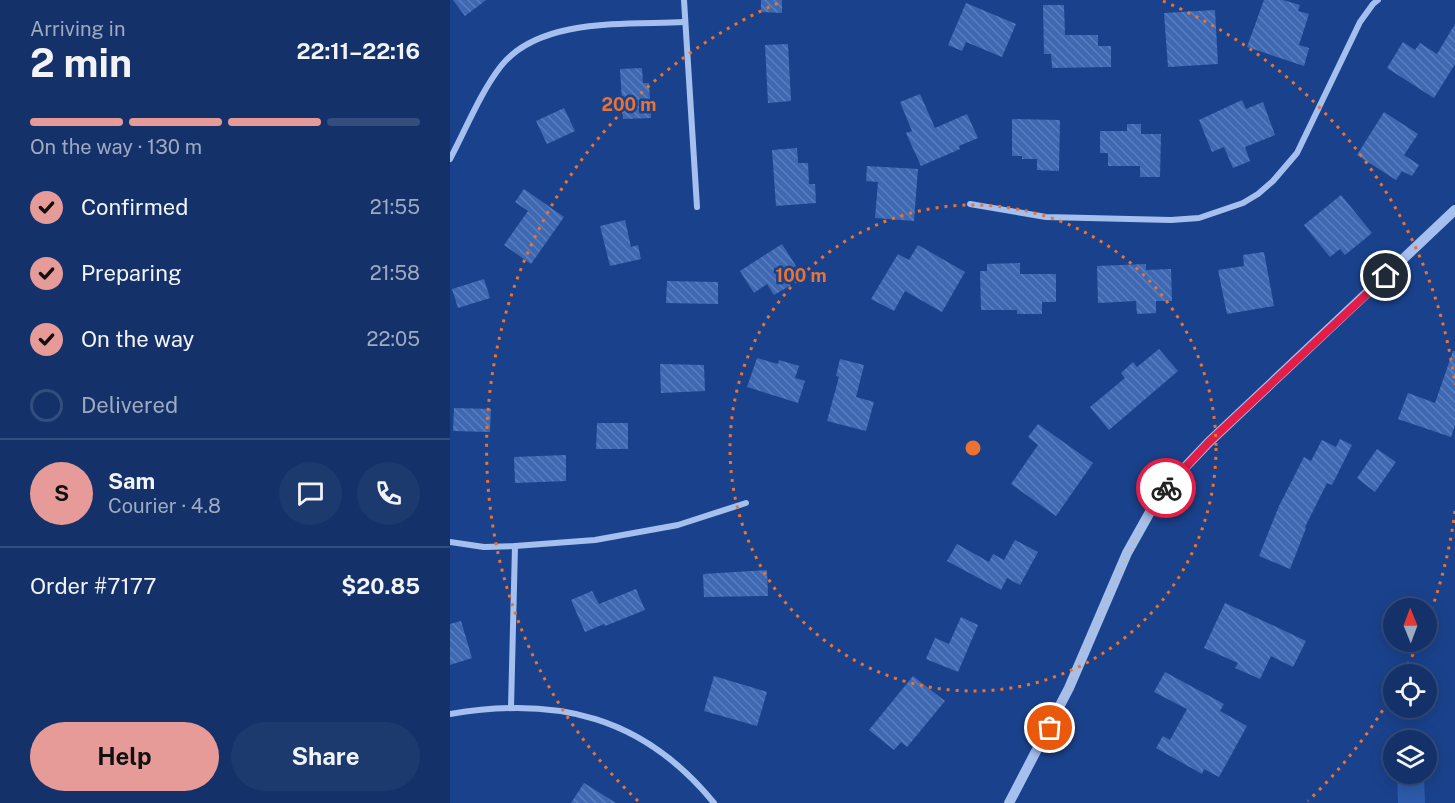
<!DOCTYPE html>
<meta charset="utf-8">
<style>
body{margin:0;font-family:"Public Sans",sans-serif;background:#1d3a6f;color:#f1f3f6;height:100vh;display:flex;flex-direction:column;font-size:22px;white-space:nowrap}
*{box-sizing:border-box;margin:0}
p{font-size:20px;color:#9daac0}
.icon{flex:none;width:33px;height:33px;fill:none;stroke:currentColor;stroke-width:2;stroke-linecap:round;stroke-linejoin:round}
.map{position:relative;flex:1;overflow:hidden}
.details{display:flex;flex-direction:column;background:#143269;width:450px}
.details>*{flex:none}
.needle{width:39px;rotate:359deg}
.controls{position:absolute;left:933px;top:598px;display:grid;gap:12px}
.controls a{display:grid;place-items:center;width:54px;height:54px;border-radius:50%;background:#143269;box-shadow:0 3px 15px #0003,0 0 0 2px #334d7d;font-size:30px}
.pin{position:absolute;display:grid;place-items:center;width:51px;height:51px;color:#fff;margin:-26px;border:3px solid #fff;border-radius:50%;box-shadow:0 2px 6px #0007}
.courier{position:absolute;display:grid;place-items:center;width:60px;height:60px;margin:-30px;border:4px solid #e11d48;border-radius:50%;background:#fff;color:#222;box-shadow:0 2px 8px #0007}
.headline em{font-style:normal;font-weight:700}
.headline div{display:flex;flex-direction:column-reverse}
.headline{display:flex;align-items:center;justify-content:space-between;height:102px;padding:0 30px}
h1{font-size:39px;font-weight:700;line-height:45px}
.bar{display:grid;grid-template-columns:repeat(4,1fr);gap:9px 6px;align-content:center;height:72px;padding:0 30px}
.bar i{height:8px;border-radius:4px;background:#334d7d}
.bar .on{background:#e69b98}
.bar p{grid-column:span 4}
.line{display:flex;align-items:center;gap:15px;padding:0 30px;border-top:2px solid #334d7d}
.line div{flex:1}
.round{display:grid;place-items:center;flex:none;width:63px;height:63px;border-radius:32px;background:#1d3a6f}
ol{padding:0 30px;list-style:none}
li{display:flex;align-items:center;gap:18px;height:66px}
li p{margin-inline-start:auto}
li .icon{padding:6px;border-radius:50%;background:#e69b98;color:#111;stroke-width:4}
li:last-child{color:#9daac0}
li i{width:33px;height:33px;border:3px solid #334d7d;border-radius:50%}
.action{display:flex;gap:12px;margin-top:auto;padding:12px 30px}
.action a{flex:1;height:69px;border-radius:36px;background:#e69b98;color:#111;font-size:24px;font-weight:700;line-height:69px;text-align:center}
.action a+a{background:#1d3a6f;color:#f1f3f6}
main{display:flex;flex:1;min-height:0}
.map>svg:first-child{display:block}
.pitch{fill:#2d5aaa}
.building{fill:url(#building-back-hatch)}
.lines{fill:none;stroke-linecap:round;stroke-linejoin:round}
.minor{stroke:#a5c0ee;stroke-width:6}
.tertiary{stroke:#a5c0ee;stroke-width:10}
.done{stroke:#afbdd7;stroke-width:6;stroke-dasharray:0 10.8}
.route{stroke:#e11d48;stroke-width:8}
.ring{fill:none;stroke:#eb7230;stroke-width:3;stroke-dasharray:3 6}
.centre{fill:#eb7230;stroke:#1a428c;stroke-width:3}
.ring-label{font-size:18px;text-anchor:middle;font-weight:bold;fill:#eb7230;stroke:#1a428c;stroke-width:5;stroke-linejoin:round;paint-order:stroke}
</style>
<main>
<section class="details">
<div class="headline"><div><h1>2 min</h1><p>Arriving in</p></div><em>22:11–22:16</em></div>
<div class="bar"><i class="on"></i><i class="on"></i><i class="on"></i><i></i><p>On the way · 130 m</p></div>
<ol>
<li><svg class="icon" aria-label="check" viewBox="0 0 24 24"><path d="M5 12l5 5 9-10"/></svg>Confirmed<p>21:55</p></li>
<li><svg class="icon" aria-label="check" viewBox="0 0 24 24"><path d="M5 12l5 5 9-10"/></svg>Preparing<p>21:58</p></li>
<li><svg class="icon" aria-label="check" viewBox="0 0 24 24"><path d="M5 12l5 5 9-10"/></svg>On the way<p>22:05</p></li>
<li><i></i>Delivered</li>
</ol>
<div class="line" style="height:108px"><b class="round" style="background:#e69b98;color:#111">S</b><div><b>Sam</b><p>Courier · 4.8</p></div><a class="round"><svg class="icon" aria-label="chat" viewBox="0 0 24 24"><path d="M4 5h16v11H9l-5 4z"/></svg></a><a class="round"><svg class="icon" aria-label="phone" viewBox="0 0 24 24"><path d="M5 4h4l2 5-3 2q2 4 5 5l2-3 5 2v4C11 20 4 13 5 4z"/></svg></a></div>
<div class="line" style="height:78px"><div>Order #7177</div><b>$20.85</b></div>
<div class="action"><a>Help</a><a>Share</a></div>
</section>
<div class="map">
<svg width="1005" height="803" viewBox="0 0 1005 803">
<defs>
<pattern id="building-back-hatch" width="6" height="6" patternUnits="userSpaceOnUse" patternTransform="scale(1.5)"><rect width="6" height="6" fill="#3e68b2"/><path d="M-1 5l2 2M0 0l6 6M5-1l2 2" fill="none" stroke="#5b7fbe"/></pattern>
</defs>
<rect width="100%" height="100%" fill="#1a428c"/>
<path class="pitch" d="M 947,774 L 974,774 L 975,803 L 948,803 Z"/>
<g class="building">
<path d="M 3,0 L 36,0 L 15,16 Z"/>
<path d="M 311,0 L 332,0 L 332,13 L 311,12 Z"/>
<path d="M 814,0 L 833,0 L 850,5 L 848,11 L 859,14 L 849,45 L 859,48 L 854,66 L 797,47 Z"/>
<path d="M 516,3 L 566,24 L 552,57 L 516,42 L 512,51 L 498,45 Z"/>
<path d="M 593,5 L 614,5 L 615,35 L 648,35 L 648,46 L 661,46 L 661,67 L 602,68 L 601,54 L 594,54 Z"/>
<path d="M 765,10 L 768,64 L 718,67 L 714,13 Z"/>
<path d="M 1005,24 L 1005,64 L 984,98 L 937,68 L 953,42 L 965,50 L 970,43 L 987,54 Z"/>
<path d="M 338,44 L 341,101 L 318,103 L 315,45 Z"/>
<path d="M 192,68 L 193,83 L 199,83 L 201,118 L 173,119 L 170,69 Z"/>
<path d="M 470,94 L 485,128 L 517,114 L 528,138 L 509,146 L 510,149 L 471,166 L 456,133 L 462,131 L 450,102 Z"/>
<path d="M 792,100 L 796,109 L 813,102 L 825,135 L 795,147 L 800,161 L 783,168 L 774,147 L 762,152 L 749,120 Z"/>
<path d="M 114,108 L 125,131 L 97,144 L 86,121 Z"/>
<path d="M 934,112 L 968,134 L 954,155 L 969,165 L 962,176 L 952,171 L 946,180 L 907,155 Z"/>
<path d="M 562,119 L 610,120 L 609,171 L 587,170 L 587,159 L 572,159 L 572,156 L 562,156 Z"/>
<path d="M 677,124 L 691,124 L 691,134 L 711,134 L 710,177 L 690,177 L 690,166 L 658,166 L 658,153 L 650,153 L 650,131 L 677,131 Z"/>
<path d="M 347,148 L 348,163 L 358,163 L 359,184 L 365,184 L 366,203 L 326,206 L 322,150 Z"/>
<path d="M 417,166 L 468,169 L 464,221 L 425,218 L 428,182 L 416,181 Z"/>
<path d="M 74,189 L 114,217 L 81,264 L 54,245 L 78,211 L 65,202 Z"/>
<path d="M 891,195 L 922,233 L 895,255 L 890,249 L 880,257 L 854,225 Z"/>
<path d="M 175,220 L 181,247 L 188,245 L 191,259 L 160,266 L 150,226 Z"/>
<path d="M 332,244 L 346,266 L 334,274 L 341,285 L 324,295 L 317,284 L 304,293 L 290,271 Z"/>
<path d="M 468,245 L 515,272 L 492,312 L 455,291 L 444,311 L 421,299 L 448,254 L 459,260 Z"/>
<path d="M 814,252 L 824,306 L 777,314 L 768,270 L 794,266 L 793,255 Z"/>
<path d="M 570,263 L 570,274 L 606,274 L 606,302 L 592,302 L 592,314 L 567,314 L 567,310 L 531,310 L 530,271 L 537,271 L 537,264 Z"/>
<path d="M 696,264 L 696,270 L 721,269 L 722,301 L 706,301 L 706,313 L 687,314 L 686,301 L 648,303 L 647,266 Z"/>
<path d="M 34,279 L 40,298 L 8,308 L 2,289 Z"/>
<path d="M 217,281 L 268,282 L 268,304 L 216,303 Z"/>
<path d="M 709,349 L 728,371 L 659,430 L 640,407 L 675,378 L 671,373 L 683,362 L 687,367 Z"/>
<path d="M 1003,351 L 1005,351 L 1005,425 L 1001,437 L 948,419 L 958,393 L 985,403 Z"/>
<path d="M 307,358 L 328,364 L 329,360 L 349,366 L 345,378 L 355,381 L 348,403 L 297,387 Z"/>
<path d="M 390,359 L 414,365 L 406,397 L 424,402 L 416,431 L 377,421 L 389,377 L 386,376 Z"/>
<path d="M 210,364 L 254,365 L 255,391 L 211,393 Z"/>
<path d="M 4,408 L 41,409 L 40,432 L 3,431 Z"/>
<path d="M 147,423 L 178,423 L 178,449 L 146,449 Z"/>
<path d="M 588,424 L 643,463 L 606,516 L 561,484 L 588,445 L 578,437 Z"/>
<path d="M 890,439 L 902,445 L 882,485 L 877,483 L 855,527 L 856,528 L 840,569 L 809,556 L 829,506 L 854,457 L 861,461 L 872,440 L 886,447 Z"/>
<path d="M 927,449 L 946,462 L 925,492 L 907,478 Z"/>
<path d="M 116,455 L 116,481 L 65,483 L 64,457 Z"/>
<path d="M 565,540 L 588,552 L 570,585 L 557,578 L 551,590 L 497,561 L 507,544 L 539,562 L 543,554 L 554,560 Z"/>
<path d="M 317,570 L 318,596 L 254,597 L 253,574 Z"/>
<path d="M 186,589 L 195,610 L 155,626 L 154,624 L 135,632 L 121,600 L 142,591 L 149,604 Z"/>
<path d="M 775,603 L 856,641 L 843,667 L 821,656 L 810,679 L 785,668 L 788,663 L 754,648 Z"/>
<path d="M 511,617 L 528,625 L 508,672 L 476,659 L 485,638 L 499,644 Z"/>
<path d="M 11,621 L 22,658 L 0,665 L 0,624 Z"/>
<path d="M 715,672 L 774,704 L 770,711 L 797,726 L 769,777 L 754,769 L 752,774 L 706,748 L 713,736 L 720,740 L 737,709 L 704,692 Z"/>
<path d="M 264,676 L 317,692 L 307,726 L 254,711 Z"/>
<path d="M 463,676 L 495,701 L 457,747 L 451,742 L 444,750 L 419,730 Z"/>
<path d="M 134,783 L 166,803 L 121,803 Z"/>
</g>
<g class="lines">
<g class="minor">
<path d="M 234,0 L 247,207"/>
<path d="M 0,159 C 16,129 30,93 51,66 C 90,17 177,25 234,22"/>
<path d="M 520,204 L 596,217 L 721,220 L 749,218 L 793,203 L 808,194 L 823,181 L 847,153 L 910,22 L 923,4 L 928,0"/>
<path d="M 0,542 L 34,547 L 65,546 L 145,540 L 228,525 L 296,503"/>
<path d="M 61,707 L 65,546"/>
<path d="M 0,714 C 107,696 193,716 264,803"/>
</g>
<path class="tertiary" d="M 559,803 L 619,688 L 677,553 L 700,512 L 720,483 L 759,442 L 1005,210"/>
</g>
<g class="lines">
<path class="done" d="M 600,728 C 639,648 666,562 716,488"/>
<path class="route" d="M 716,488 L 759,442 L 936,276"/>
</g>
<g class="ring">
<circle cx="523" cy="448" r="243"/>
<path d="M1005 511A486 486 0 0 1 977 622M967 646A486 486 0 0 1 954 672M942 695A486 486 0 0 1 858 801M188 801A486 486 0 0 1 333 1M713 1A486 486 0 0 1 1005 385"/>
</g>
<circle cx="523" cy="448" r="9" class="centre"/>
<g class="ring-label">
<text x="179" y="111">200 m</text>
<text x="351" y="282">100 m</text>
</g>
</svg>
<div class="controls">
<a><svg class="needle" viewBox="-14 -14 28 28"><path d="M0-13l5 13h-10z" fill="#e53935"/><path d="M0 13l5-13h-10z" fill="#9daac0"/></svg></a>
<a><svg class="icon" aria-label="locate" viewBox="0 0 24 24"><circle cx="12" cy="12" r="6"/><path d="M12 2v4M12 18v4M2 12h4M18 12h4"/></svg></a>
<a><svg class="icon" aria-label="layers" viewBox="0 0 24 24"><path d="M12 4l9 5-9 5-9-5zM3 14l9 5 9-5"/></svg></a>
</div>
<div class="pin" style="left:600px;top:728px;background:#ea580c"><svg class="icon" aria-label="bag" viewBox="0 0 24 24"><path d="M5 8h14l-1 12H6zM9 8a3 3 0 0 1 6 0"/></svg></div>
<div class="pin" style="left:936px;top:276px;background:#1f2937"><svg class="icon" aria-label="home" viewBox="0 0 24 24"><path d="M3 11l9-7 9 7M6 9v11h12V9"/></svg></div>
<div class="courier" style="left:716px;top:488px"><svg class="icon" aria-label="bike" viewBox="0 0 24 24"><circle cx="6" cy="16" r="4"/><circle cx="18" cy="16" r="4"/><path d="M6 16l4-8h5l3 8M10 8l3 8H6M13 5h3"/></svg></div>
</div>
</main>
